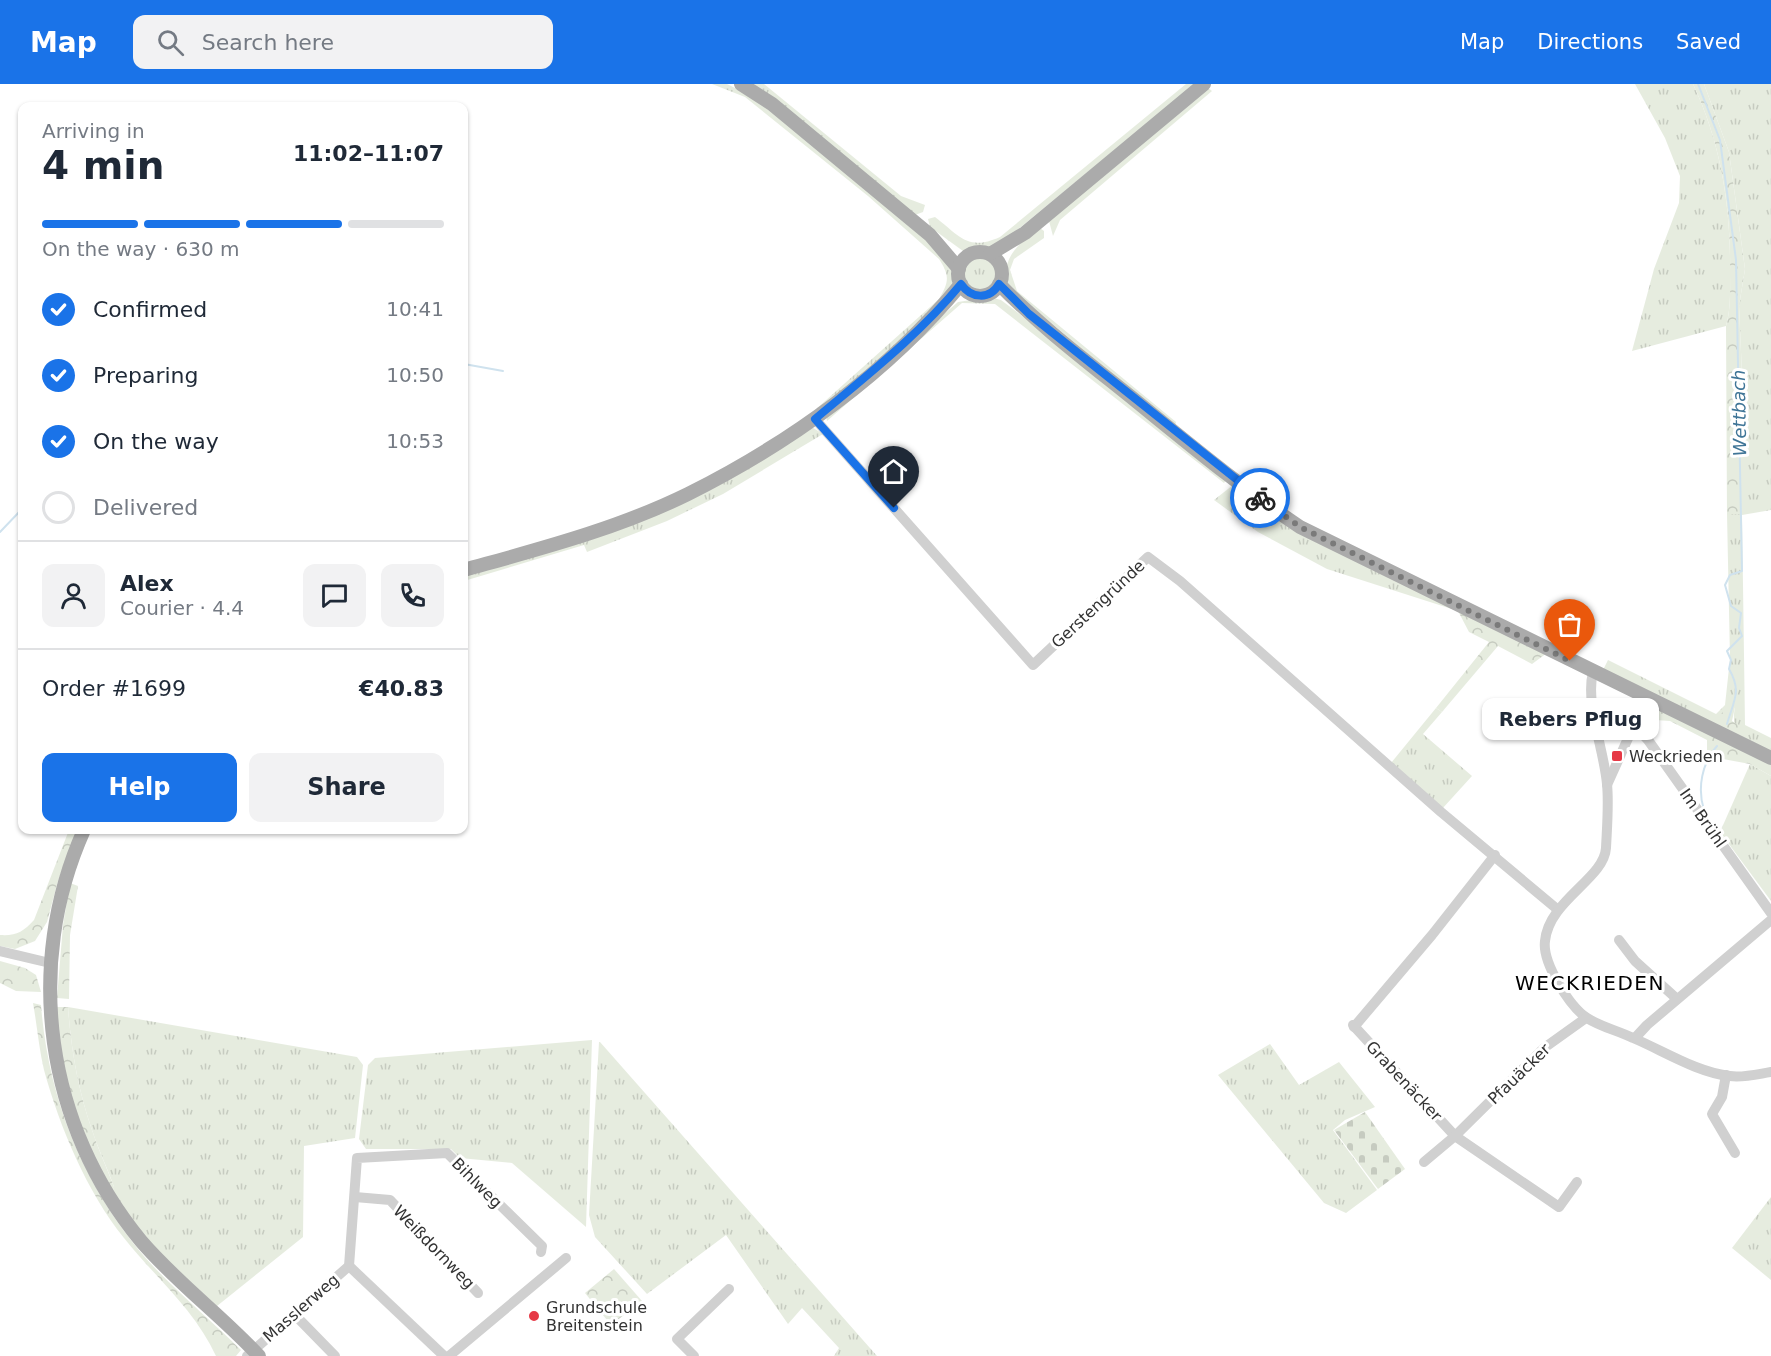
<!DOCTYPE html>
<meta charset="utf-8">
<style>
body{margin:0;font-family:"DejaVu Sans",sans-serif;background:#f2f2f3;color:#1f2937;height:100vh;display:flex;flex-direction:column;font-size:22px;white-space:nowrap}
*{box-sizing:border-box;margin:0}
p{font-size:20px;color:#747a83}
.icon{flex:none;width:33px;height:33px;fill:none;stroke:currentColor;stroke-width:2;stroke-linecap:round;stroke-linejoin:round}
.map{position:relative;flex:1;overflow:hidden}
.details{position:absolute;left:18px;top:18px;width:450px;height:732px;display:flex;flex-direction:column;background:#fff;border-radius:12px;box-shadow:0 2px 4px #0004}
.details>*{flex:none}
.pin{position:absolute;display:grid;place-items:center;width:51px;height:51px;color:#fff;margin:-62px -26px;border-radius:50% 50% 50% 0;rotate:-45deg;box-shadow:0 0 6px #0007}
.pin .icon{rotate:45deg}
.courier{position:absolute;display:grid;place-items:center;width:60px;height:60px;margin:-30px;border:4px solid #1a73e8;border-radius:50%;background:#fff;color:#222;box-shadow:0 2px 8px #0007}
.bubble{position:absolute;height:42px;border-radius:12px;background:#fff;box-shadow:0 2px 4px #0004;font-size:20px;font-weight:700;line-height:42px;text-align:center}
.summary em{font-style:normal;font-weight:700}
.summary div{display:flex;flex-direction:column-reverse}
.summary{display:flex;align-items:center;justify-content:space-between;height:102px;padding:0 24px}
h1{font-size:39px;font-weight:700;line-height:45px}
.bar{display:grid;grid-template-columns:repeat(4,1fr);gap:9px 6px;align-content:center;height:72px;padding:0 24px}
.bar i{height:8px;border-radius:4px;background:#e0e1e3}
.bar .selected{background:#1a73e8}
.bar p{grid-column:span 4}
.line{display:flex;align-items:center;gap:15px;padding:0 24px;border-top:2px solid #e0e1e3}
.line div{flex:1}
.round{display:grid;place-items:center;flex:none;width:63px;height:63px;border-radius:12px;background:#f2f2f3}
ol{padding:0 24px;list-style:none}
li{display:flex;align-items:center;gap:18px;height:66px}
li p{margin-inline-start:auto}
li .icon{padding:6px;border-radius:50%;background:#1a73e8;color:#fff;stroke-width:4}
li:last-child{color:#747a83}
li i{width:33px;height:33px;border:3px solid #e0e1e3;border-radius:50%}
.action{display:flex;gap:12px;margin-top:auto;padding:12px 24px}
.action a{flex:1;height:69px;border-radius:12px;background:#1a73e8;color:#fff;font-size:24px;font-weight:700;line-height:69px;text-align:center}
.action a+a{background:#f2f2f3;color:#1f2937}
header{display:flex;align-items:center;gap:36px;box-sizing:border-box;height:84px;padding:0 30px;background:#1a73e8;color:#fff}
header strong{font-size:28px}
nav{display:flex;gap:33px;margin-inline-start:auto;font-size:21px}
.search{width:420px;height:54px;background:#f2f2f3;display:flex;align-items:center;gap:15px;box-sizing:border-box;padding:0 21px;border-radius:12px;color:#747a83;font-size:22px}
.map>svg:first-child{display:block}
.grass{fill:url(#grass-tufts)}
.forest{fill:url(#forest-crowns)}
.cemetery{fill:url(#cemetery-stones)}
.lines{fill:none;stroke-linecap:round;stroke-linejoin:round}
.stream{stroke:#cfe2ee;stroke-width:2}
.minor{stroke:#d0d0d0;stroke-width:10}
.major{stroke:#ababab;stroke-width:14}
.done{stroke:#7a7a7a;stroke-width:6;stroke-dasharray:0 10.8}
.route{stroke:#1a73e8;stroke-width:8}
.poi-dot{fill:#e63946;stroke:#fff;stroke-width:2}
.labels{text-anchor:middle;dominant-baseline:central;stroke-width:6;stroke-linejoin:round;paint-order:stroke}
.street-label{font-size:16px;fill:#333;stroke:#fff}
.poi-label{font-size:16px;fill:#333;stroke:#fff;text-anchor:start}
.water-label{font-size:18px;font-style:italic;fill:#3f7597;stroke:#fff}
.quarter-label{font-size:20px;letter-spacing:1.5px;fill:#000;stroke:#fff}
</style>
<header>
<strong>Map</strong>
<div class="search"><svg class="icon" aria-label="search" viewBox="0 0 24 24"><circle cx="10" cy="10" r="6"/><path d="M15 15l6 6"/></svg>Search here</div>
<nav><a>Map</a><a>Directions</a><a>Saved</a></nav>
</header>
<div class="map">
<svg width="1771" height="1272" viewBox="0 0 1771 1272">
<defs>
<pattern id="grass-tufts" width="24" height="20" patternUnits="userSpaceOnUse" patternTransform="scale(1.5)"><rect width="24" height="20" fill="#e6ecdf"/><path d="M3 7l-1-3M5 7V3M7 7l1-3M15 17l-1-3M17 17v-4M19 17l1-3" fill="none" stroke="#c6cbc0"/></pattern>
<pattern id="forest-crowns" width="20" height="18" patternUnits="userSpaceOnUse" patternTransform="scale(1.5)"><rect width="20" height="18" fill="#e6ecdf"/><path d="M2 6a3 3 0 1 1 6 0M12 15a3 3 0 1 1 6 0" fill="none" stroke="#c6cbc0"/></pattern>
<pattern id="cemetery-stones" width="16" height="16" patternUnits="userSpaceOnUse" patternTransform="scale(1.5)"><rect width="16" height="16" fill="#e6ecdf"/><path d="M2 7V4a2 2 0 0 1 4 0v3zM10 15v-3a2 2 0 0 1 4 0v3z" fill="#c6cbc0"/></pattern>
</defs>
<rect width="100%" height="100%" fill="#fff"/>
<g class="grass">
<path d="M 712,0 L 727,0 L 759,16 L 930,156 C 947,176 960,181 950,208 L 879,276 L 821,324 L 815,326 L 939,215 C 949,198 950,192 939,175 L 868,112 L 745,13 Z"/>
<path d="M 754,0 L 764,0 L 901,112 L 925,121 L 923,128 L 915,131 Z"/>
<path d="M 1186,0 L 1195,0 L 993,166 L 963,167 L 930,143 L 928,135 L 935,133 C 959,151 967,168 1000,153 Z"/>
<path d="M 1635,0 L 1693,0 C 1721,59 1731,123 1730,188 C 1730,206 1731,225 1726,242 L 1632,267 L 1654,185 L 1679,119 L 1680,92 L 1665,54 Z"/>
<path d="M 1704,0 L 1771,0 L 1771,426 L 1742,431 L 1745,641 L 1771,654 L 1771,669 C 1748,657 1729,654 1735,623 L 1715,641 L 1603,586 L 1608,576 L 1716,630 L 1725,621 L 1730,575 L 1727,430 L 1742,430 L 1742,291 L 1739,222 L 1745,185 L 1729,68 Z"/>
<path d="M 1207,3 L 1212,7 L 1060,136 L 1053,152 L 1049,137 Z"/>
<path d="M 1040,144 L 1044,147 L 1044,154 L 1014,175 L 1010,186 L 1017,207 L 1176,338 L 1175,343 L 1007,202 C 1001,174 1018,159 1040,144 Z"/>
<circle cx="980" cy="190" r="18"/>
<path d="M 990,213 L 1001,216 L 1017,228 L 1227,395 L 1224,399 L 995,220 L 962,219 L 827,337 L 826,332 L 958,218 Z"/>
<path d="M 810,342 L 823,350 L 723,410 L 667,437 L 587,468 L 584,461 L 464,497 L 464,491 L 583,455 Z"/>
<path d="M 1233,401 L 1458,527 L 1327,485 L 1258,448 L 1214,416 Z"/>
<path d="M 1436,624 L 1442,628 L 1423,650 L 1472,692 L 1442,725 L 1391,679 Z"/>
<path d="M 1750,680 L 1771,692 L 1771,817 L 1720,748 Z"/>
<path d="M 68,923 L 357,973 L 363,981 L 355,1054 L 304,1062 L 303,1153 L 217,1222 L 151,1162 L 113,1112 L 114,1103 C 107,1083 98,1065 92,1046 C 78,1006 71,965 68,923 Z"/>
<path d="M 592,956 L 586,1143 L 512,1079 L 460,1074 L 451,1065 L 366,1065 L 359,1055 L 368,981 L 375,974 Z"/>
<path d="M 599,958 L 600,958 L 877,1272 L 834,1272 L 839,1264 L 802,1224 L 788,1240 L 726,1151 L 647,1210 L 595,1153 L 589,1131 Z"/>
<path d="M 1270,960 L 1299,1001 L 1339,978 L 1375,1023 L 1345,1036 L 1333,1046 L 1377,1106 L 1346,1129 L 1324,1119 L 1218,991 Z"/>
<path d="M 1771,1113 L 1771,1196 L 1732,1164 Z"/>
</g>
<g class="forest">
<path d="M 1693,0 L 1704,0 L 1729,68 L 1745,185 L 1739,222 L 1742,291 L 1742,430 L 1727,430 L 1726,242 C 1731,225 1730,206 1730,188 C 1731,123 1721,59 1693,0 Z"/>
<path d="M 1458,527 L 1547,569 L 1532,580 L 1498,562 L 1442,628 L 1436,624 L 1489,558 L 1469,548 Z"/>
<path d="M 1732,619 L 1735,623 L 1732,637 L 1743,644 L 1740,653 L 1715,641 L 1726,622 Z"/>
<path d="M 1653,623 L 1771,681 L 1771,692 L 1750,680 L 1712,673 L 1707,667 L 1707,656 L 1670,637 L 1655,636 L 1644,630 Z"/>
<path d="M 69,746 L 77,746 L 58,797 L 47,838 L 35,857 L 15,865 L 0,862 L 0,851 C 16,852 23,848 34,836 Z"/>
<path d="M 70,799 L 78,802 L 70,851 L 69,915 L 57,914 L 63,841 Z"/>
<path d="M 0,877 L 25,884 L 36,891 L 41,908 L 16,907 L 0,899 Z"/>
<path d="M 33,919 L 41,921 C 48,1010 79,1090 134,1160 C 162,1196 208,1233 241,1266 L 236,1272 L 216,1272 C 195,1226 155,1193 124,1154 C 87,1108 60,1044 44,986 C 39,965 37,941 33,919 Z"/>
<path d="M 56,923 L 68,923 C 71,965 78,1006 92,1046 C 98,1065 107,1084 114,1103 L 113,1112 L 74,1030 L 60,965 Z"/>
<path d="M 614,1185 L 642,1217 L 611,1241 L 585,1209 Z"/>
</g>
<path class="cemetery" d="M 1365,1028 L 1405,1085 L 1378,1105 L 1334,1046 Z"/>
<g class="lines">
<g class="stream">
<path d="M 1698,0 L 1720,56 L 1736,176 L 1742,487 L 1730,491 L 1725,501 L 1731,522 L 1741,529 L 1739,544 L 1742,552 L 1727,567 L 1731,576 L 1729,585 C 1742,607 1734,616 1727,640"/>
<path d="M 464,280 L 503,287"/>
<path d="M 0,448 L 22,425"/>
<path d="M 1704,726 C 1697,704 1702,679 1717,662"/>
</g>
<g class="minor">
<path d="M 815,335 L 1033,581 L 1148,473 L 1180,497 L 1441,728 L 1557,825"/>
<path d="M 1593,588 C 1585,620 1604,665 1607,700 C 1609,720 1607,743 1606,764 C 1604,795 1549,816 1545,857 C 1542,878 1569,922 1587,934 C 1601,943 1619,947 1633,954 C 1662,966 1698,989 1730,992 C 1743,994 1758,990 1771,988"/>
<path d="M 1634,641 L 1650,616"/>
<path d="M 1607,701 L 1634,641 L 1648,656 L 1771,829"/>
<path d="M 1619,856 L 1635,877 L 1677,915"/>
<path d="M 0,867 L 50,879"/>
<path d="M 1353,941 L 1455,1052 L 1559,1123 L 1577,1098"/>
<path d="M 1354,943 L 1432,851 L 1495,771"/>
<path d="M 1635,954 L 1647,941 L 1771,836"/>
<path d="M 1726,991 L 1722,1013 L 1712,1030 L 1735,1069"/>
<path d="M 1424,1078 L 1455,1052 L 1544,964 L 1586,934"/>
<path d="M 355,1113 L 390,1116 L 478,1209"/>
<path d="M 349,1182 L 444,1272"/>
<path d="M 294,1230 L 335,1272"/>
<path d="M 247,1272 L 349,1182 L 357,1074 L 447,1069 L 542,1162 L 541,1168"/>
<path d="M 449,1272 L 566,1174"/>
<path d="M 694,1272 L 677,1255 L 729,1205"/>
</g>
<g class="major">
<path d="M 741,0 L 772,20 L 930,151 L 959,185"/>
<circle cx="980" cy="190" r="22"/>
<path d="M 990,170 L 1025,149 L 1204,0"/>
<path d="M 999,200 C 1041,243 1089,279 1136,317 C 1189,360 1243,405 1300,443 L 1771,674"/>
<path d="M 464,486 C 539,465 617,445 688,410 C 790,359 888,289 961,200"/>
<path d="M 84,746 C 23,882 46,1042 141,1157 C 177,1199 222,1232 259,1272"/>
</g>
</g>
<g class="lines">
<path class="done" d="M 1260,414 L 1300,443 L 1570,577"/>
<path class="route" d="M 894,424 L 815,335 C 866,292 918,252 961,200 C 971,215 990,216 999,200 L 1029,230 L 1260,414"/>
</g>
<g class="poi-dot">
<rect x="1611" y="666" width="12" height="12" rx="3"/>
<circle cx="534" cy="1232" r="6"/>
</g>
<g class="labels">
<g class="street-label">
<text transform="translate(1098 520) rotate(-43)">Gerstengründe</text>
<text transform="translate(1703 734) rotate(55)">Im Brühl</text>
<text transform="translate(1519 990) rotate(-44)">Pfauäcker</text>
<text transform="translate(1404 997) rotate(47)">Grabenäcker</text>
<text transform="translate(477 1099) rotate(45)">Bihlweg</text>
<text transform="translate(434 1163) rotate(46)">Weißdornweg</text>
<text transform="translate(301 1224) rotate(-41)">Masslerweg</text>
</g>
<g class="poi-label">
<text x="1629" y="672">Weckrieden</text>
<text x="546" y="1223">Grundschule<tspan x="546" dy="18">Breitenstein</tspan></text>
</g>
<g class="water-label">
<text transform="translate(1739 329) rotate(-91)">Wettbach</text>
</g>
<g class="quarter-label">
<text x="1590" y="899">WECKRIEDEN</text>
</g>
</g>
</svg>
<div class="pin" style="left:1570px;top:577px;background:#ea580c"><svg class="icon" aria-label="bag" viewBox="0 0 24 24"><path d="M5 8h14l-1 12H6zM9 8a3 3 0 0 1 6 0"/></svg></div>
<div class="pin" style="left:894px;top:424px;background:#1f2937"><svg class="icon" aria-label="home" viewBox="0 0 24 24"><path d="M3 11l9-7 9 7M6 9v11h12V9"/></svg></div>
<div class="courier" style="left:1260px;top:414px"><svg class="icon" aria-label="bike" viewBox="0 0 24 24"><circle cx="6" cy="16" r="4"/><circle cx="18" cy="16" r="4"/><path d="M6 16l4-8h5l3 8M10 8l3 8H6M13 5h3"/></svg></div>
<div class="bubble" style="left:1482px;top:614px;width:177px">Rebers Pflug</div>
<section class="details">
<div class="summary"><div><h1>4 min</h1><p>Arriving in</p></div><em>11:02–11:07</em></div>
<div class="bar"><i class="selected"></i><i class="selected"></i><i class="selected"></i><i></i><p>On the way · 630 m</p></div>
<ol>
<li><svg class="icon" aria-label="check" viewBox="0 0 24 24"><path d="M5 12l5 5 9-10"/></svg>Confirmed<p>10:41</p></li>
<li><svg class="icon" aria-label="check" viewBox="0 0 24 24"><path d="M5 12l5 5 9-10"/></svg>Preparing<p>10:50</p></li>
<li><svg class="icon" aria-label="check" viewBox="0 0 24 24"><path d="M5 12l5 5 9-10"/></svg>On the way<p>10:53</p></li>
<li><i></i>Delivered</li>
</ol>
<div class="line" style="height:108px"><a class="round"><svg class="icon" aria-label="person" viewBox="0 0 24 24"><circle cx="12" cy="8" r="4"/><path d="M4 21q1-7 8-7t8 7"/></svg></a><div><b>Alex</b><p>Courier · 4.4</p></div><a class="round"><svg class="icon" aria-label="chat" viewBox="0 0 24 24"><path d="M4 5h16v11H9l-5 4z"/></svg></a><a class="round"><svg class="icon" aria-label="phone" viewBox="0 0 24 24"><path d="M5 4h4l2 5-3 2q2 4 5 5l2-3 5 2v4C11 20 4 13 5 4z"/></svg></a></div>
<div class="line" style="height:78px"><div>Order #1699</div><b>€40.83</b></div>
<div class="action"><a>Help</a><a>Share</a></div>
</section>
</div>
